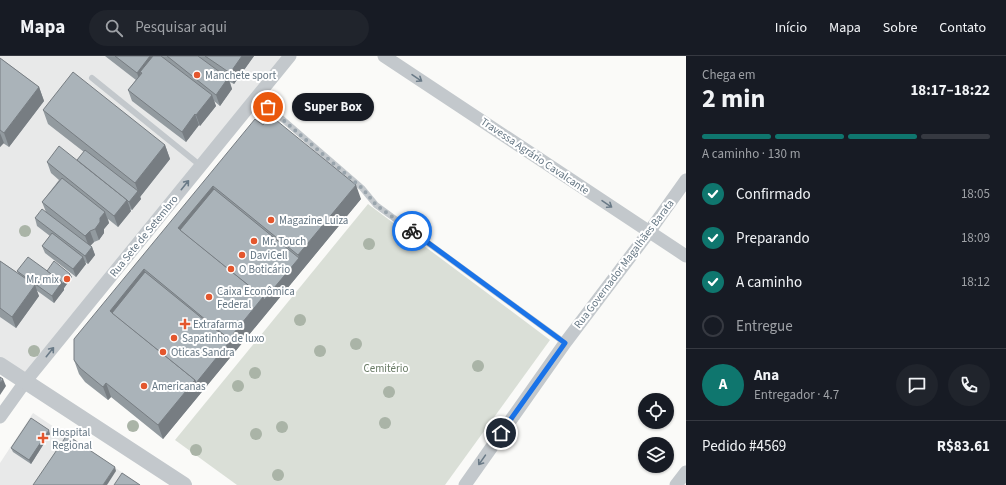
<!DOCTYPE html>
<html lang="pt">
<meta charset="utf-8">
<style>
body{margin:0;font-family:"Source Sans 3",sans-serif;background:#20242c;color:#f1f3f6;height:100vh;display:flex;flex-direction:column;font-size:15px;white-space:nowrap}
*{box-sizing:border-box;margin:0}
p{font-size:13px;color:#9ea1a6}
.icon{flex:none;width:22px;height:22px;fill:none;stroke:currentColor;stroke-width:2;stroke-linecap:round;stroke-linejoin:round}
.map{position:relative;flex:1;overflow:hidden}
.details{display:flex;flex-direction:column;background:#171b24;width:320px}
.details>*{flex:none}
.fabs{position:absolute;left:638px;top:337px;display:grid;gap:8px}
.fabs a{display:grid;place-items:center;width:36px;height:36px;border-radius:50%;background:#171b24;box-shadow:0 1px 3px #0004;font-size:20px}
.pin{position:absolute;display:grid;place-items:center;width:34px;height:34px;color:#fff;margin:-17px;border:2px solid #fff;border-radius:50%;box-shadow:0 1px 4px #0007}
.courier{position:absolute;display:grid;place-items:center;width:40px;height:40px;margin:-20px;border:3px solid #1a73e8;border-radius:50%;background:#fff;color:#222;box-shadow:0 1px 5px #0007}
.bubble{position:absolute;height:28px;border-radius:14px;background:#171b24;box-shadow:0 1px 3px #0004;font-size:13px;font-weight:700;line-height:28px;text-align:center}
.headline em{font-style:normal;font-weight:700}
.headline div{display:flex;flex-direction:column-reverse}
.headline{display:flex;align-items:center;justify-content:space-between;height:68px;padding:0 16px}
h1{font-size:26px;font-weight:700;line-height:30px}
.bar{display:grid;grid-template-columns:repeat(4,1fr);gap:6px 4px;align-content:center;height:48px;padding:0 16px}
.bar i{height:5px;border-radius:3px;background:#363941}
.bar .current{background:#0f766e}
.bar p{grid-column:span 4}
.line{display:flex;align-items:center;gap:10px;padding:0 16px;border-top:1px solid #363941}
.line div{flex:1}
.round{display:grid;place-items:center;flex:none;width:42px;height:42px;border-radius:21px;background:#20242c}
ol{padding:0 16px;list-style:none}
li{display:flex;align-items:center;gap:12px;height:44px}
li p{margin-inline-start:auto}
li .icon{padding:4px;border-radius:50%;background:#0f766e;color:#fff;stroke-width:4}
li:last-child{color:#9ea1a6}
li i{width:22px;height:22px;border:2px solid #363941;border-radius:50%}
header{display:flex;align-items:center;gap:24px;box-sizing:border-box;height:56px;padding:0 20px;background:#171b24;border-bottom:1px solid #363941}
header strong{font-size:19px}
nav{display:flex;gap:22px;margin-inline-start:auto;font-size:14px}
.search{width:280px;height:36px;background:#20242c;display:flex;align-items:center;gap:10px;box-sizing:border-box;padding:0 14px;border-radius:22px;color:#9ea1a6;font-size:15px}
main{display:flex;flex:1;min-height:0}
.map>svg:first-child{display:block}
.built{fill:#e8e9e9}
.green{fill:#dadfd7}
.lines{fill:none;stroke-linecap:round;stroke-linejoin:round}
.service{stroke:#c3c8cc;stroke-width:6}
.minor{stroke:#c3c8cc;stroke-width:13}
.tertiary{stroke:#c3c8cc;stroke-width:16}
.tree{fill:#aab4a7}
.wall{fill:#929a9f}
.shaded-wall{fill:#777d82}
.building{fill:#aab3b9;stroke:#777d82}
.oneway{stroke:#6a7a87}
.done{stroke:#99a4ac;stroke-width:4;stroke-dasharray:0 7.2}
.route{stroke:#1a73e8;stroke-width:5}
.poi-dot{fill:#e4572e;stroke:#fff;stroke-width:1.5}
.labels{text-anchor:middle;dominant-baseline:central;stroke-width:4;stroke-linejoin:round;paint-order:stroke}
.poi-label{font-size:11px;fill:#657683;stroke:#fff;text-anchor:start}
.street-label{font-size:11px;fill:#657683;stroke:#fff}
.park-label{font-size:11px;fill:#687a64;stroke:#fff}
</style>
<header>
<strong>Mapa</strong>
<div class="search"><svg class="icon" aria-label="search" viewBox="0 0 24 24"><circle cx="10" cy="10" r="6"/><path d="M15 15l6 6"/></svg>Pesquisar aqui</div>
<nav><a>Início</a><a>Mapa</a><a>Sobre</a><a>Contato</a></nav>
</header>
<main>
<div class="map">
<svg width="686" height="429" viewBox="0 0 686 429">
<rect width="100%" height="100%" fill="#fafaf8"/>
<g class="built">
<path d="M 0,0 L 284,0 L 25,321 L 0,305 Z"/>
<path d="M 33,357 L 141,429 L 0,429 L 0,407 Z"/>
</g>
<path class="green" d="M 368,148 L 550,284 L 445,429 L 237,429 L 175,384 Z"/>
<g class="lines">
<g class="service">
<path d="M 92,22 L 201,110"/>
<path d="M 257,41 L 362,132 L 376,149 L 565,287"/>
</g>
<g class="minor">
<path d="M 384,0 L 686,200"/>
<path d="M 0,361 L 25,326 L 290,0"/>
<path d="M 465,429 L 565,287 L 649,176 L 686,124"/>
<path d="M 676,429 L 686,416"/>
</g>
<path class="tertiary" d="M 0,309 L 184,429"/>
</g>
<g class="tree">
<circle cx="25" cy="175" r="6"/>
<circle cx="369" cy="188" r="6"/>
<circle cx="300" cy="264" r="6"/>
<circle cx="356" cy="288" r="6"/>
<circle cx="34" cy="295" r="6"/>
<circle cx="320" cy="295" r="6"/>
<circle cx="478" cy="310" r="6"/>
<circle cx="255" cy="317" r="6"/>
<circle cx="238" cy="330" r="6"/>
<circle cx="389" cy="336" r="6"/>
<circle cx="385" cy="367" r="6"/>
<circle cx="133" cy="370" r="6"/>
<circle cx="282" cy="371" r="6"/>
<circle cx="256" cy="378" r="6"/>
<circle cx="196" cy="394" r="6"/>
<circle cx="278" cy="419" r="6"/>
</g>
<g class="wall">
<path d="M 105,0 L 254,0 L 234,28 L 230,26 L 232,33 L 220,50 L 214,45 L 216,50 L 200,70 L 199,69 L 186,86 L 132,45 L 128,34 L 136,24 Z"/>
<path d="M 0,2 L 39,31 L 44,45 L 9,91 L 3,87 L 0,91 Z"/>
<path d="M 43,54 L 165,89 L 170,103 L 140,141 L 141,143 L 132,154 L 130,153 L 131,155 L 118,171 L 108,163 L 109,167 L 104,173 L 104,177 L 99,184 L 94,186 L 90,190 L 92,191 L 95,199 L 88,208 L 85,206 L 86,208 L 76,221 L 45,197 L 42,190 L 50,180 L 37,170 L 35,162 L 46,156 L 42,146 L 59,124 L 51,117 L 47,106 L 77,104 L 84,96 L 48,68 Z"/>
<path d="M 263,69 L 361,143 L 163,383 L 111,341 L 108,344 L 85,326 L 79,318 L 74,304 L 74,283 Z"/>
<path d="M 0,205 L 19,218 L 17,215 L 47,215 L 72,221 L 64,232 L 64,234 L 54,247 L 36,234 L 39,240 L 16,272 L 0,261 Z"/>
<path d="M 50,378 L 31,408 L 13,396 L 11,392 Z"/>
</g>
<g class="shaded-wall">
<path d="M 150,0 L 161,0 L 142,17 L 140,16 L 144,25 L 141,28 L 137,17 Z"/>
<path d="M 242,0 L 254,0 L 234,28 L 230,17 Z"/>
<path d="M 228,22 L 232,33 L 220,50 L 216,39 Z"/>
<path d="M 39,31 L 44,45 L 9,91 L 4,77 Z"/>
<path d="M 212,39 L 216,50 L 200,70 L 196,59 Z"/>
<path d="M 195,58 L 199,69 L 186,86 L 182,76 Z"/>
<path d="M 0,77 L 4,87 L 0,91 Z"/>
<path d="M 165,89 L 170,103 L 140,141 L 135,127 Z"/>
<path d="M 356,129 L 361,143 L 163,383 L 158,369 L 195,324 L 230,285 L 229,283 L 263,241 L 299,202 L 298,199 Z"/>
<path d="M 213,130 L 218,144 L 187,181 L 178,172 Z"/>
<path d="M 138,135 L 141,143 L 132,154 L 129,146 Z"/>
<path d="M 127,144 L 131,155 L 118,171 L 114,160 Z"/>
<path d="M 105,156 L 109,167 L 104,173 L 104,177 L 99,184 L 95,173 L 100,162 Z"/>
<path d="M 90,175 L 94,186 L 89,191 L 85,180 Z"/>
<path d="M 92,191 L 95,199 L 88,208 L 85,200 Z"/>
<path d="M 83,201 L 86,208 L 76,221 L 73,213 Z"/>
<path d="M 144,213 L 149,227 L 119,264 L 110,255 Z"/>
<path d="M 70,218 L 72,221 L 64,232 L 64,234 L 54,247 L 52,240 L 62,226 Z"/>
<path d="M 35,229 L 39,240 L 16,272 L 12,261 Z"/>
<path d="M 3,323 L 6,330 L 0,339 L 0,327 Z"/>
<path d="M 106,327 L 111,341 L 108,344 L 103,331 Z"/>
<path d="M 49,374 L 50,378 L 31,408 L 29,404 Z"/>
<path d="M 115,411 L 116,415 L 107,429 L 103,429 Z"/>
</g>
<g class="building">
<path d="M 115,0 L 150,0 L 137,17 Z"/>
<path d="M 153,0 L 161,0 L 212,39 L 196,59 L 195,58 L 182,76 L 128,34 L 142,17 L 140,16 Z"/>
<path d="M 167,0 L 198,0 L 228,22 L 216,39 Z"/>
<path d="M 205,0 L 242,0 L 230,17 Z"/>
<path d="M 0,2 L 39,31 L 4,77 L 0,74 Z"/>
<path d="M 73,16 L 165,89 L 135,127 L 43,54 Z"/>
<path d="M 271,60 L 356,129 L 298,199 L 213,130 L 178,172 L 263,241 L 229,283 L 144,213 L 110,255 L 195,324 L 158,369 L 106,327 L 103,331 L 80,312 L 74,304 L 74,283 L 255,63 L 263,69 Z"/>
<path d="M 59,90 L 127,144 L 114,160 L 47,106 Z"/>
<path d="M 85,94 L 138,135 L 129,146 L 127,144 L 77,104 Z"/>
<path d="M 62,122 L 105,156 L 100,162 L 100,166 L 95,173 L 90,175 L 85,180 L 42,146 Z"/>
<path d="M 214,133 L 299,202 L 264,244 L 263,241 L 180,174 Z"/>
<path d="M 42,153 L 92,191 L 85,200 L 35,162 Z"/>
<path d="M 52,177 L 83,201 L 73,213 L 42,190 Z"/>
<path d="M 28,201 L 61,225 L 62,226 L 52,240 L 17,215 Z"/>
<path d="M 0,205 L 35,229 L 12,261 L 0,252 Z"/>
<path d="M 54,205 L 70,218 L 62,228 L 61,225 L 47,215 Z"/>
<path d="M 145,216 L 230,285 L 196,327 L 195,324 L 112,257 Z"/>
<path d="M 0,321 L 3,323 L 0,327 Z"/>
<path d="M 31,362 L 49,374 L 29,404 L 11,392 Z"/>
<path d="M 67,379 L 115,411 L 103,429 L 33,429 Z"/>
<path d="M 122,417 L 140,429 L 114,429 Z"/>
</g>
<defs><path id="oneway-shaft" d="M-6 0H5M1.5-3L5.5 0L1.5 3" fill="none" stroke-width="1.6" stroke-linecap="round" stroke-linejoin="round"/></defs>
<g class="oneway">
<use href="#oneway-shaft" transform="translate(417 22) rotate(34)"/>
<use href="#oneway-shaft" transform="translate(185 129) rotate(-51)"/>
<use href="#oneway-shaft" transform="translate(607 148) rotate(34)"/>
<use href="#oneway-shaft" transform="translate(50 296) rotate(-51)"/>
<use href="#oneway-shaft" transform="translate(482 404) rotate(125)"/>
</g>
<g class="lines">
<path class="done" d="M 268,51 L 362,132 L 376,149 L 412,175"/>
<path class="route" d="M 412,175 L 565,287 L 501,377"/>
</g>
<g class="poi-dot">
<circle cx="197" cy="19" r="4"/>
<circle cx="271" cy="164" r="4"/>
<circle cx="254" cy="185" r="4"/>
<circle cx="242" cy="199" r="4"/>
<circle cx="231" cy="213" r="4"/>
<circle cx="67" cy="223" r="4"/>
<circle cx="209" cy="241" r="4"/>
<path d="M183 262h4v4h4v4h-4v4h-4v-4h-4v-4h4z"/>
<circle cx="174" cy="282" r="4"/>
<circle cx="163" cy="296" r="4"/>
<circle cx="144" cy="330" r="4"/>
<path d="M41 376h4v4h4v4h-4v4h-4v-4h-4v-4h4z"/>
</g>
<g class="labels">
<g class="poi-label">
<text x="205" y="19">Manchete sport</text>
<text x="279" y="164">Magazine Luiza</text>
<text x="262" y="185">Mr. Touch</text>
<text x="250" y="199">DaviCell</text>
<text x="239" y="213">O Boticário</text>
<text x="59" y="223" text-anchor="end">Mr. mix</text>
<text x="217" y="235">Caixa Econômica<tspan x="217" dy="13">Federal</tspan></text>
<text x="193" y="268">Extrafarma</text>
<text x="182" y="282">Sapatinho de luxo</text>
<text x="171" y="296">Oticas Sandra</text>
<text x="152" y="330">Americanas</text>
<text x="52" y="376">Hospital<tspan x="52" dy="13">Regional</tspan></text>
</g>
<g class="street-label">
<text transform="translate(535 100) rotate(34)">Travessa Agrário Cavalcante</text>
<text transform="translate(144 180) rotate(-51)">Rua Sete de Setembro</text>
<text transform="translate(624 208) rotate(-53)">Rua Governador Magalhães Barata</text>
</g>
<g class="park-label">
<text x="386" y="312">Cemitério</text>
</g>
</g>
</svg>
<div class="fabs">
<a><svg class="icon" aria-label="locate" viewBox="0 0 24 24"><circle cx="12" cy="12" r="6"/><path d="M12 2v4M12 18v4M2 12h4M18 12h4"/></svg></a>
<a><svg class="icon" aria-label="layers" viewBox="0 0 24 24"><path d="M12 4l9 5-9 5-9-5zM3 14l9 5 9-5"/></svg></a>
</div>
<div class="pin" style="left:268px;top:51px;background:#ea580c"><svg class="icon" aria-label="bag" viewBox="0 0 24 24"><path d="M5 8h14l-1 12H6zM9 8a3 3 0 0 1 6 0"/></svg></div>
<div class="pin" style="left:501px;top:377px;background:#1f2937"><svg class="icon" aria-label="home" viewBox="0 0 24 24"><path d="M3 11l9-7 9 7M6 9v11h12V9"/></svg></div>
<div class="courier" style="left:412px;top:175px"><svg class="icon" aria-label="bike" viewBox="0 0 24 24"><circle cx="6" cy="16" r="4"/><circle cx="18" cy="16" r="4"/><path d="M6 16l4-8h5l3 8M10 8l3 8H6M13 5h3"/></svg></div>
<div class="bubble" style="left:292px;top:37px;width:82px">Super Box</div>
</div>
<section class="details">
<div class="headline"><div><h1>2 min</h1><p>Chega em</p></div><em>18:17–18:22</em></div>
<div class="bar"><i class="current"></i><i class="current"></i><i class="current"></i><i></i><p>A caminho · 130 m</p></div>
<ol>
<li><svg class="icon" aria-label="check" viewBox="0 0 24 24"><path d="M5 12l5 5 9-10"/></svg>Confirmado<p>18:05</p></li>
<li><svg class="icon" aria-label="check" viewBox="0 0 24 24"><path d="M5 12l5 5 9-10"/></svg>Preparando<p>18:09</p></li>
<li><svg class="icon" aria-label="check" viewBox="0 0 24 24"><path d="M5 12l5 5 9-10"/></svg>A caminho<p>18:12</p></li>
<li><i></i>Entregue</li>
</ol>
<div class="line" style="height:72px"><b class="round" style="background:#0f766e;color:#fff">A</b><div><b>Ana</b><p>Entregador · 4.7</p></div><a class="round"><svg class="icon" aria-label="chat" viewBox="0 0 24 24"><path d="M4 5h16v11H9l-5 4z"/></svg></a><a class="round"><svg class="icon" aria-label="phone" viewBox="0 0 24 24"><path d="M5 4h4l2 5-3 2q2 4 5 5l2-3 5 2v4C11 20 4 13 5 4z"/></svg></a></div>
<div class="line" style="height:52px"><div>Pedido #4569</div><b>R$83.61</b></div>
</section>
</main>
